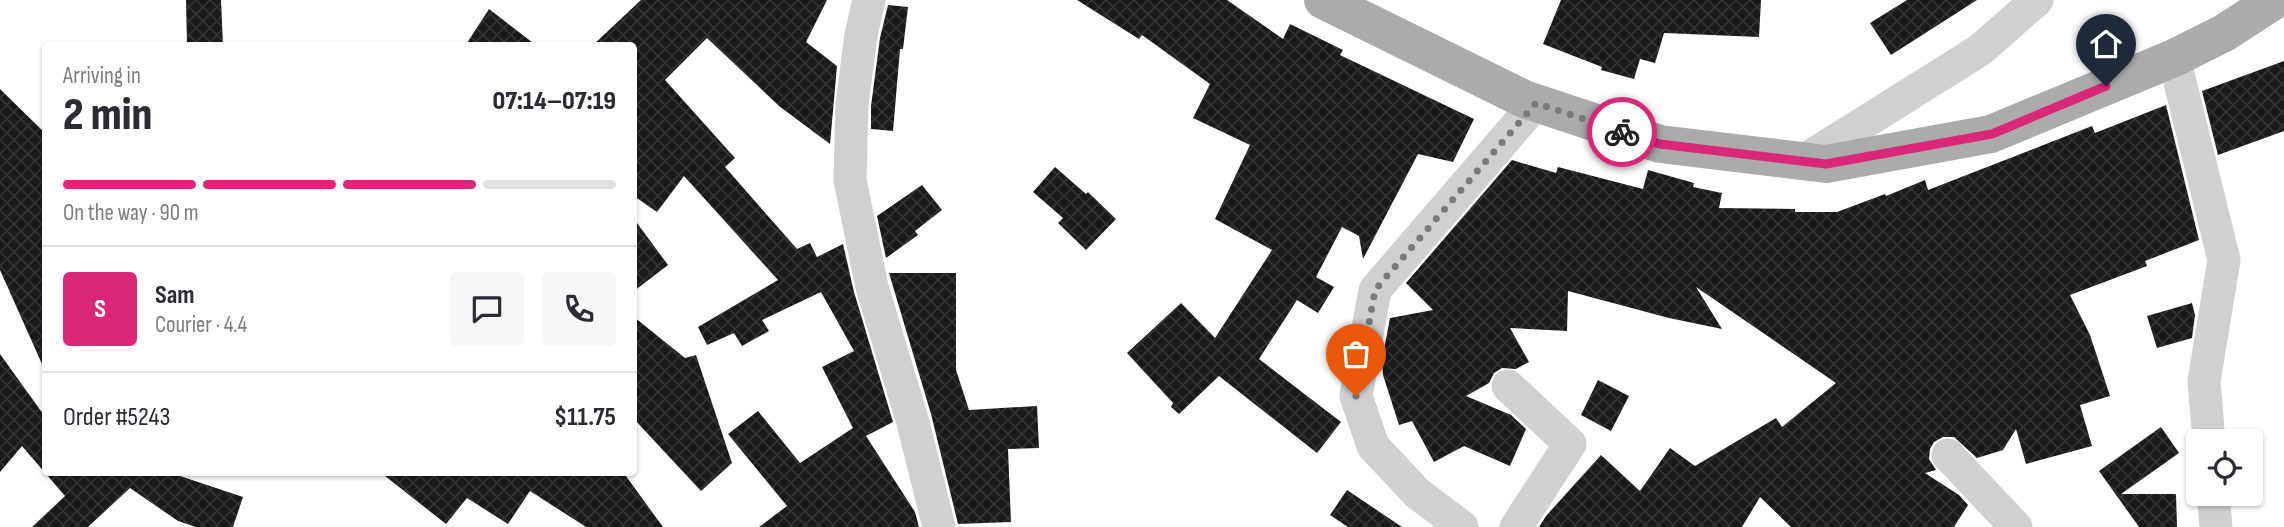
<!DOCTYPE html>
<meta charset="utf-8">
<style>
body{margin:0;font-family:"Sofia Sans Condensed",sans-serif;background:#f7f7f7;color:#2b2b33;height:100vh;display:flex;flex-direction:column;font-size:26px;white-space:nowrap}
*{box-sizing:border-box;margin:0}
p{font-size:23px;color:#7c7c81}
.icon{flex:none;width:38px;height:38px;fill:none;stroke:currentColor;stroke-width:2;stroke-linecap:round;stroke-linejoin:round}
.map{position:relative;flex:1;overflow:hidden}
.panel{position:absolute;left:42px;top:42px;width:595px;height:434px;display:flex;flex-direction:column;background:#fff;border-radius:7px;box-shadow:0 2px 5px #0004}
.panel>*{flex:none}
.buttons{position:absolute;left:2186px;top:429px;display:grid;gap:14px}
.buttons a{display:grid;place-items:center;width:77px;height:77px;border-radius:7px;background:#fff;box-shadow:0 2px 5px #0004;font-size:35px}
.pin{position:absolute;display:grid;place-items:center;width:60px;height:60px;color:#fff;margin:-72px -30px;border-radius:50% 50% 50% 0;rotate:-45deg;box-shadow:0 0 7px #0007}
.pin .icon{rotate:45deg}
.courier{position:absolute;display:grid;place-items:center;width:70px;height:70px;margin:-35px;border:5px solid #db2777;border-radius:50%;background:#fff;color:#222;box-shadow:0 2px 9px #0007}
.head em{font-style:normal;font-weight:800}
.head div{display:flex;flex-direction:column-reverse}
.head{display:flex;align-items:center;justify-content:space-between;height:119px;padding:0 21px}
h1{font-size:46px;font-weight:800;line-height:52px}
.bar{display:grid;grid-template-columns:repeat(4,1fr);gap:10px 7px;align-content:center;height:84px;padding:0 21px}
.bar i{height:9px;border-radius:5px;background:#e1e1e2}
.bar .on{background:#db2777}
.bar p{grid-column:span 4}
.line{display:flex;align-items:center;gap:18px;padding:0 21px;border-top:2px solid #e1e1e2}
.line div{flex:1}
.round{display:grid;place-items:center;flex:none;width:74px;height:74px;border-radius:7px;background:#f7f7f7}
.map>svg:first-child{display:block}
.building{fill:url(#building-cross-hatch)}
.lines{fill:none;stroke-linecap:round;stroke-linejoin:round}
.street{stroke:#d0d0d0;stroke-width:33}
.primary{stroke:#ababab;stroke-width:38}
.done{stroke:#7a7a7a;stroke-width:7;stroke-dasharray:0 12.6}
.route{stroke:#db2777;stroke-width:9}
</style>
<div class="map">
<svg width="2284" height="527" viewBox="0 0 2284 527">
<defs>
<pattern id="building-cross-hatch" width="8" height="8" patternUnits="userSpaceOnUse" patternTransform="scale(1.75)"><rect width="8" height="8" fill="#1a1a1a"/><path d="M0 0l8 8M0 8l8-8" fill="none" stroke="#333"/></pattern>
</defs>
<rect width="100%" height="100%" fill="#fff"/>
<g class="building">
<path d="M 186,0 L 221,0 L 223,46 L 187,46 Z"/>
<path d="M 641,0 L 827,0 L 806,42 L 837,66 L 830,144 L 779,106 L 707,38 L 665,80 L 735,158 L 725,167 L 797,249 L 810,243 L 817,257 L 843,244 L 854,292 L 893,422 L 866,436 L 915,512 L 919,527 L 759,527 L 787,506 L 728,434 L 758,411 L 800,463 L 853,428 L 822,367 L 854,351 L 821,292 L 762,320 L 769,331 L 742,346 L 734,333 L 707,345 L 698,327 L 778,280 L 684,176 L 657,212 L 634,196 L 634,46 L 592,46 Z"/>
<path d="M 1077,0 L 1227,0 L 1283,39 L 1290,24 L 1343,50 L 1340,55 L 1474,119 L 1453,162 L 1418,154 L 1363,259 L 1359,236 L 1342,227 L 1316,277 L 1334,287 L 1318,313 L 1297,300 L 1259,359 L 1341,422 L 1317,453 L 1219,376 L 1179,414 L 1171,407 L 1173,403 L 1127,353 L 1181,303 L 1215,338 L 1272,250 L 1215,219 L 1250,145 L 1193,118 L 1210,84 L 1142,35 L 1139,39 Z"/>
<path d="M 1561,0 L 1761,0 L 1759,37 L 1664,33 L 1655,63 L 1640,59 L 1634,79 L 1601,70 L 1602,67 L 1543,44 Z"/>
<path d="M 1907,0 L 1977,0 L 1891,55 L 1870,23 Z"/>
<path d="M 888,5 L 908,7 L 903,49 L 900,49 L 893,131 L 871,129 L 871,106 L 880,38 Z"/>
<path d="M 489,9 L 537,46 L 465,46 Z"/>
<path d="M 2284,61 L 2284,131 L 2218,155 L 2202,91 Z"/>
<path d="M 0,89 L 46,134 L 46,373 L 0,270 Z"/>
<path d="M 2166,105 L 2199,240 L 2145,261 L 2147,266 L 2070,295 L 2090,335 L 2110,396 L 2080,405 L 2092,446 L 2026,464 L 2016,429 L 2003,450 L 1977,458 L 1954,437 L 1943,437 L 1934,442 L 1930,449 L 1929,459 L 1936,470 L 1925,473 L 1959,495 L 1968,505 L 1954,527 L 1791,527 L 1760,497 L 1742,527 L 1539,527 L 1546,516 L 1601,455 L 1640,491 L 1670,448 L 1695,466 L 1776,418 L 1782,427 L 1836,383 L 1696,287 L 1722,329 L 1669,318 L 1568,291 L 1567,331 L 1510,328 L 1529,362 L 1516,369 L 1502,368 L 1494,373 L 1489,383 L 1466,396 L 1511,415 L 1526,429 L 1510,466 L 1464,446 L 1434,462 L 1412,421 L 1399,425 L 1383,375 L 1382,360 L 1390,318 L 1433,310 L 1406,283 L 1512,160 L 1556,173 L 1558,167 L 1643,189 L 1648,170 L 1694,183 L 1693,187 L 1722,193 L 1719,208 L 1795,209 L 1795,212 L 1837,212 L 1885,194 L 1886,196 L 1925,180 L 1928,190 L 2092,126 L 2095,133 Z"/>
<path d="M 1055,167 L 1086,194 L 1088,192 L 1116,219 L 1086,250 L 1058,223 L 1063,218 L 1033,192 Z"/>
<path d="M 922,185 L 942,210 L 915,231 L 918,235 L 886,258 L 877,216 Z"/>
<path d="M 634,219 L 668,265 L 634,291 Z"/>
<path d="M 889,273 L 956,273 L 956,370 L 969,410 L 1037,406 L 1039,448 L 1008,449 L 1011,522 L 958,524 L 931,414 Z"/>
<path d="M 2192,303 L 2195,315 L 2192,338 L 2157,348 L 2147,316 Z"/>
<path d="M 634,317 L 685,358 L 696,355 L 732,463 L 701,491 L 634,419 Z"/>
<path d="M 0,354 L 46,418 L 46,472 L 168,472 L 243,497 L 233,527 L 196,527 L 178,521 L 130,488 L 88,527 L 32,527 L 65,496 L 22,446 L 0,472 Z"/>
<path d="M 1598,380 L 1629,396 L 1611,431 L 1581,415 Z"/>
<path d="M 2161,427 L 2179,453 L 2121,494 L 2176,494 L 2177,527 L 2139,527 L 2099,471 Z"/>
<path d="M 380,472 L 623,472 L 663,527 L 586,527 L 530,491 L 508,524 L 467,498 L 446,524 Z"/>
<path d="M 1347,490 L 1402,527 L 1348,527 L 1330,515 Z"/>
</g>
<g class="lines">
<g class="street">
<path d="M 869,0 L 861,35 L 852,104 L 850,180 L 872,287 L 912,419 L 939,527"/>
<path d="M 2174,58 L 2224,260 L 2204,381 L 2209,441"/>
<path d="M 1803,161 L 1980,50 L 2037,0"/>
<path d="M 1508,386 L 1570,444 L 1516,527"/>
<path d="M 1948,455 L 2016,527"/>
<path d="M 2213,494 L 2216,527"/>
<path d="M 1462,527 L 1417,493 L 1373,446 L 1356,396 L 1375,290 L 1536,103"/>
</g>
<path class="primary" d="M 1323,0 L 1524,99 L 1660,144 L 1826,164 L 1991,134 L 2174,58 L 2224,33 L 2275,0"/>
</g>
<g class="lines">
<path class="done" d="M 1356,396 L 1375,290 L 1536,103 L 1622,132"/>
<path class="route" d="M 1622,132 L 1660,144 L 1826,164 L 1992,134 L 2106,86"/>
</g>
</svg>
<div class="buttons">
<a><svg class="icon" aria-label="locate" viewBox="0 0 24 24"><circle cx="12" cy="12" r="6"/><path d="M12 2v4M12 18v4M2 12h4M18 12h4"/></svg></a>
</div>
<div class="pin" style="left:1356px;top:396px;background:#ea580c"><svg class="icon" aria-label="bag" viewBox="0 0 24 24"><path d="M5 8h14l-1 12H6zM9 8a3 3 0 0 1 6 0"/></svg></div>
<div class="pin" style="left:2106px;top:86px;background:#1f2937"><svg class="icon" aria-label="home" viewBox="0 0 24 24"><path d="M3 11l9-7 9 7M6 9v11h12V9"/></svg></div>
<div class="courier" style="left:1622px;top:132px"><svg class="icon" aria-label="bike" viewBox="0 0 24 24"><circle cx="6" cy="16" r="4"/><circle cx="18" cy="16" r="4"/><path d="M6 16l4-8h5l3 8M10 8l3 8H6M13 5h3"/></svg></div>
<section class="panel">
<div class="head"><div><h1>2 min</h1><p>Arriving in</p></div><em>07:14–07:19</em></div>
<div class="bar"><i class="on"></i><i class="on"></i><i class="on"></i><i></i><p>On the way · 90 m</p></div>
<div class="line" style="height:126px"><b class="round" style="background:#db2777;color:#fff">S</b><div><b>Sam</b><p>Courier · 4.4</p></div><a class="round"><svg class="icon" aria-label="chat" viewBox="0 0 24 24"><path d="M4 5h16v11H9l-5 4z"/></svg></a><a class="round"><svg class="icon" aria-label="phone" viewBox="0 0 24 24"><path d="M5 4h4l2 5-3 2q2 4 5 5l2-3 5 2v4C11 20 4 13 5 4z"/></svg></a></div>
<div class="line" style="height:91px"><div>Order #5243</div><b>$11.75</b></div>
</section>
</div>
